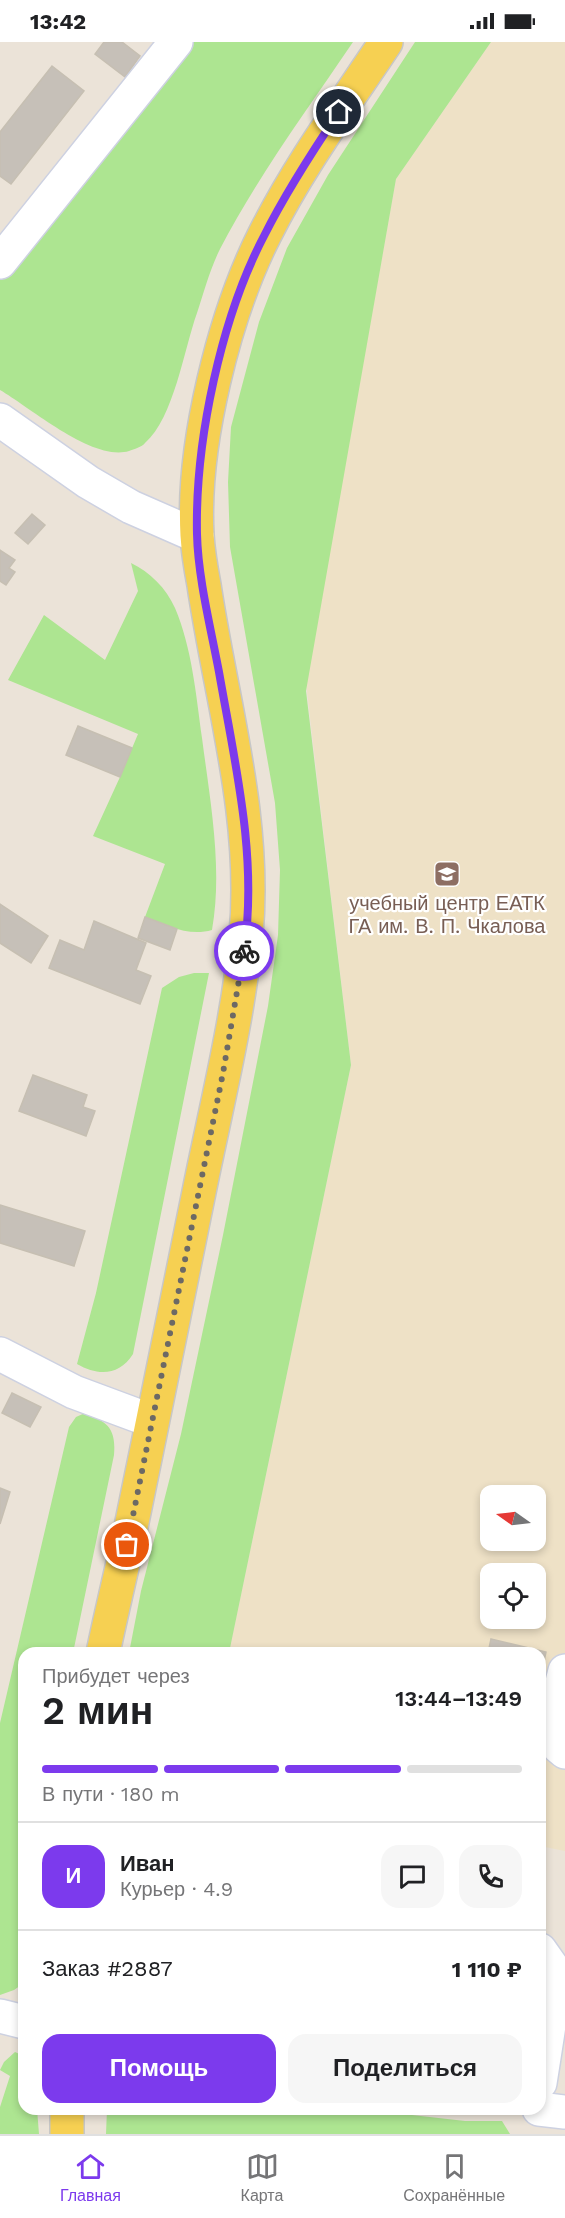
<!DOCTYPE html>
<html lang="ru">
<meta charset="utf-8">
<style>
body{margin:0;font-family:"Work Sans",sans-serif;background:#f6f6f6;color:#202124;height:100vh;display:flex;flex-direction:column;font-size:22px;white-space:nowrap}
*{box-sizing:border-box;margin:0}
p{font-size:20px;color:#757577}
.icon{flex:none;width:33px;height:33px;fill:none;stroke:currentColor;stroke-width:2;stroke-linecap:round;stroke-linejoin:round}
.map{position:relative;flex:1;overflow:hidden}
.panel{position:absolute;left:18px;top:1605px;width:528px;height:468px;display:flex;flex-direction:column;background:#fff;border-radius:18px;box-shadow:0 3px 9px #0003}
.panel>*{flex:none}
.needle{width:39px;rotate:284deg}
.tools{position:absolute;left:480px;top:1443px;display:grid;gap:12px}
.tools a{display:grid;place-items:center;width:66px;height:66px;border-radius:12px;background:#fff;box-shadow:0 3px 9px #0003;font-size:30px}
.pin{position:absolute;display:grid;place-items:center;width:51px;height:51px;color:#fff;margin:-26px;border:3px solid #fff;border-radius:50%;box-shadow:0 2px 6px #0007}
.courier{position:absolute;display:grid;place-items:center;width:60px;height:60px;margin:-30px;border:4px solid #7c3aed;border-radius:50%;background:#fff;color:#222;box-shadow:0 2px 8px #0007}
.overview em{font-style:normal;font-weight:600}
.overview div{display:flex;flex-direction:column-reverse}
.overview{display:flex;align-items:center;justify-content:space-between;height:102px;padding:0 24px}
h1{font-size:39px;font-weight:600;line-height:45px}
.bar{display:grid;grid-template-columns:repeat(4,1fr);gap:9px 6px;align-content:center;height:72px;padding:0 24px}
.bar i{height:8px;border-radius:4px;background:#e0e0e0}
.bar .on{background:#7c3aed}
.bar p{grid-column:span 4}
.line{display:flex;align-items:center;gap:15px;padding:0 24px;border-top:2px solid #e0e0e0}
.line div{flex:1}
.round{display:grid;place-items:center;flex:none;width:63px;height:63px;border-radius:18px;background:#f6f6f6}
.action{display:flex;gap:12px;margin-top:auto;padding:12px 24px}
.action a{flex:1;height:69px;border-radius:18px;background:#7c3aed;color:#fff;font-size:24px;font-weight:600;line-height:69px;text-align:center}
.action a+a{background:#f6f6f6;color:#202124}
.status{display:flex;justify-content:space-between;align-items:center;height:42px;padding:0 30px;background:#fff;direction:ltr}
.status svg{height:16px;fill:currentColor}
.dock{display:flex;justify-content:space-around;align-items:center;height:84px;border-top:2px solid #e0e0e0;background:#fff;font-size:16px;color:#757577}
.dock a{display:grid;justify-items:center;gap:3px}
.dock .on{color:#7c3aed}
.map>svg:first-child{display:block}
.education{fill:#eee1c6;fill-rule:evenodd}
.green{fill:#ade591}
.building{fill:#c6c0b8;stroke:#c6bfb2;stroke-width:1.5}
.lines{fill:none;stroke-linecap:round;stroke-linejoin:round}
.minor-casing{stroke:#cdd1e1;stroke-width:36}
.major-casing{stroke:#c7c7c7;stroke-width:36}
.minor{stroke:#fff;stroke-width:33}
.major{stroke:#f6d052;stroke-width:33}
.done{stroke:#6c6965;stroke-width:6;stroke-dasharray:0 10.8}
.route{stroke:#7c3aed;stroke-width:8}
.labels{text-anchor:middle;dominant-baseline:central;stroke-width:4.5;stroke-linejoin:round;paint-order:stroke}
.education-label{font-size:20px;fill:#785e54;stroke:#fff}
</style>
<div class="status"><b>13:42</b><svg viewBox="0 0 49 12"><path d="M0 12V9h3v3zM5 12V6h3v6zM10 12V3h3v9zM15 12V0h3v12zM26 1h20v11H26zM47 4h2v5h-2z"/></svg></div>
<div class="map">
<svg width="565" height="2092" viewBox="0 0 565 2092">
<rect width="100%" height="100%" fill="#ebe3d8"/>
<path class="education" d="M 491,0 L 565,0 L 565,1809 L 540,1804 L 540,1611 L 229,1611 L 351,1023 L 306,641 L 396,137 ZM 490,1454 L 536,1454 L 536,1498 L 490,1498 ZM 490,1532 L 536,1532 L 536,1576 L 490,1576 Z"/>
<g class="green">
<path d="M 187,0 L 353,0 C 307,68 258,134 220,207 C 210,227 204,250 197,271 C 184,307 174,376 145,401 C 142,405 134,407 129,409 C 93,420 31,366 0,348 L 0,231 Z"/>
<path d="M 415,0 L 491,0 L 396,137 L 306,649 L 351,1023 L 229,1611 L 129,1611 L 141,1549 L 181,1392 L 223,1193 L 268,964 L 278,893 L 280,828 L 275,761 L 230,505 L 228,440 L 231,385 L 259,280 L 287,206 L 328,133 Z"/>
<path d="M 131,521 C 150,530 166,546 175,566 C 192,606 196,653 202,696 C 210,758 223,826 212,888 C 188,895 167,883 145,875 L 165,822 L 93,794 L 120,735 L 138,692 L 8,638 L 44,573 L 105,618 L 138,549 Z"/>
<path d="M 194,931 L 209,931 L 133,1312 C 119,1334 98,1334 77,1322 L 96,1251 L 162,946 L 179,935 Z"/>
<path d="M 85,1371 C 109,1380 116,1388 114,1413 L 73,1611 L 24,1611 L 24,1941 L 14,1948 L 0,1953 L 0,1681 L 69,1385 L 76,1375 Z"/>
<path d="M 15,2010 L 24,2014 L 24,2067 L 37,2067 L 39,2092 L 0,2092 L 0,2065 L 10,2034 L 0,2028 L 4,2020 Z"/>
<path d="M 107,2067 L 359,2067 L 465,2079 L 502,2079 L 510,2092 L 106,2092 Z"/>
</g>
<g class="building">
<path d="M 104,0 L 122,0 L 140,14 L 125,35 L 95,12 Z"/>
<path d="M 52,24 L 84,49 L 11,142 L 0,134 L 0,90 Z"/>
<path d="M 32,472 L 45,483 L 28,502 L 15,491 Z"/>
<path d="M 0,508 L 15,518 L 9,526 L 15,530 L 6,543 L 0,539 Z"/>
<path d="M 78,684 L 132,706 L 120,735 L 66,713 Z"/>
<path d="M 0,862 L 48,894 L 31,921 L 0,901 Z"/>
<path d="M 145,875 L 177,887 L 170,908 L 138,896 Z"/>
<path d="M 94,879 L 146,901 L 136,928 L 151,934 L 140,962 L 49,926 L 60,898 L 84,908 Z"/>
<path d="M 33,1033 L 87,1053 L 83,1065 L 95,1069 L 86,1094 L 19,1069 Z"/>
<path d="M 0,1163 L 85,1189 L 74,1224 L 0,1201 Z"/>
<path d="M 12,1351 L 41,1365 L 30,1385 L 2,1371 Z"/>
<path d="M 0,1446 L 10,1450 L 0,1482 Z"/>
<path d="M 491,1597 L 546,1610 L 540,1638 L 540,1611 L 488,1611 Z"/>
</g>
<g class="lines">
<defs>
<g id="minor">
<path d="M 0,220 L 176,0"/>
<path d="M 0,378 L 88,440 L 131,465 L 197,494"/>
<path d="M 0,1312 L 74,1350 L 152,1379"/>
<path d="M 565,1629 L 553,1675 L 559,1705 L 565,1710"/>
<path d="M 540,1908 L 557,1932 L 540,2041"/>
<path d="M 0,1974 L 24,1980"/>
<path d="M 539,2067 L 565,2070"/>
</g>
<g id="major">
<path d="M 103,1611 C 112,1567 123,1523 132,1480 C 155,1370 176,1259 199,1150 C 216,1065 238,979 246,893 C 257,775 221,658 204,543 C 201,527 198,510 197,493 C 192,403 224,273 265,192 C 299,124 344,63 386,0"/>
<path d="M 67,2067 L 67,2092"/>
</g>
</defs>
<use href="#minor" class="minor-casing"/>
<use href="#major" class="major-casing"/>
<use href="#minor" class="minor"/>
<use href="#major" class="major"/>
</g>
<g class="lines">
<path class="done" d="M 127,1503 L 223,1031 L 244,909"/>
<path class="route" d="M 244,909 C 258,816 235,722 219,630 C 211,587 198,536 197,492 C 195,399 221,276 264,194 C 286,150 312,110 339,70"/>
</g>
<defs>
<symbol id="university-square" viewBox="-11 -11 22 22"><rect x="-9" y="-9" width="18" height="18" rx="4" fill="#8d6e63" stroke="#fff"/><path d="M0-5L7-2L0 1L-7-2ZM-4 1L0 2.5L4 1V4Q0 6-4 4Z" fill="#fff"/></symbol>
</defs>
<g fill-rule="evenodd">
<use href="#university-square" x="432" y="817" width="30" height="30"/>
</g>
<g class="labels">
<g class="education-label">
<text x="447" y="861">учебный центр ЕАТК<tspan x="447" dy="23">ГА им. В. П. Чкалова</tspan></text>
</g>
</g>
</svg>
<div class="tools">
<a><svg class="needle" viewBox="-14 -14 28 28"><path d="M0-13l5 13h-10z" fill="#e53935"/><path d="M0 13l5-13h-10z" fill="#757577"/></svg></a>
<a><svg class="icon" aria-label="locate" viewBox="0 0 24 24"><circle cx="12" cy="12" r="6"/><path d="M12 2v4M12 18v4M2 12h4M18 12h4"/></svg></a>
</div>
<div class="pin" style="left:127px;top:1503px;background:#ea580c"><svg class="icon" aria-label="bag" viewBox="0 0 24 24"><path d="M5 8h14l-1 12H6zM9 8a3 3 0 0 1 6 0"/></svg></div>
<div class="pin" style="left:339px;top:70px;background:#1f2937"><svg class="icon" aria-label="home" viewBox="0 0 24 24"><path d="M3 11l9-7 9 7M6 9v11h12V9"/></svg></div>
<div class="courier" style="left:244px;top:909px"><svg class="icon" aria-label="bike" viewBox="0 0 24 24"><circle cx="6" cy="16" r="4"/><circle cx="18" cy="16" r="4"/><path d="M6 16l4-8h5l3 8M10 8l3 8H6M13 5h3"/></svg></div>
<section class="panel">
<div class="overview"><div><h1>2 мин</h1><p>Прибудет через</p></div><em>13:44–13:49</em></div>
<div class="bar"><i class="on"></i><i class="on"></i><i class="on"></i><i></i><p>В пути · 180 m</p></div>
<div class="line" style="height:108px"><b class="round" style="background:#7c3aed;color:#fff">И</b><div><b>Иван</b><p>Курьер · 4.9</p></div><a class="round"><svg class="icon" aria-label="chat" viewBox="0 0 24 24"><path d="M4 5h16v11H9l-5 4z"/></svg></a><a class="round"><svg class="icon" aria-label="phone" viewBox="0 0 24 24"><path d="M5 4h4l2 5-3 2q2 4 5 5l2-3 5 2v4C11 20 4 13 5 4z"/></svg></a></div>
<div class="line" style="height:78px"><div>Заказ #2887</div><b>1 110 ₽</b></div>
<div class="action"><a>Помощь</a><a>Поделиться</a></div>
</section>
</div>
<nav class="dock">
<a class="on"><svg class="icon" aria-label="home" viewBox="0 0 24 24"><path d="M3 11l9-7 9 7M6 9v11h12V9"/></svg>Главная</a>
<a><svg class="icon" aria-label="map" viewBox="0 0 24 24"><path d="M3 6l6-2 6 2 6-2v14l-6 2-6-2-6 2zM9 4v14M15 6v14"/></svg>Карта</a>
<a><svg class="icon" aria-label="saved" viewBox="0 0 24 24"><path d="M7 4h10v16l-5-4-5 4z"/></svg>Сохранённые</a>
</nav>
